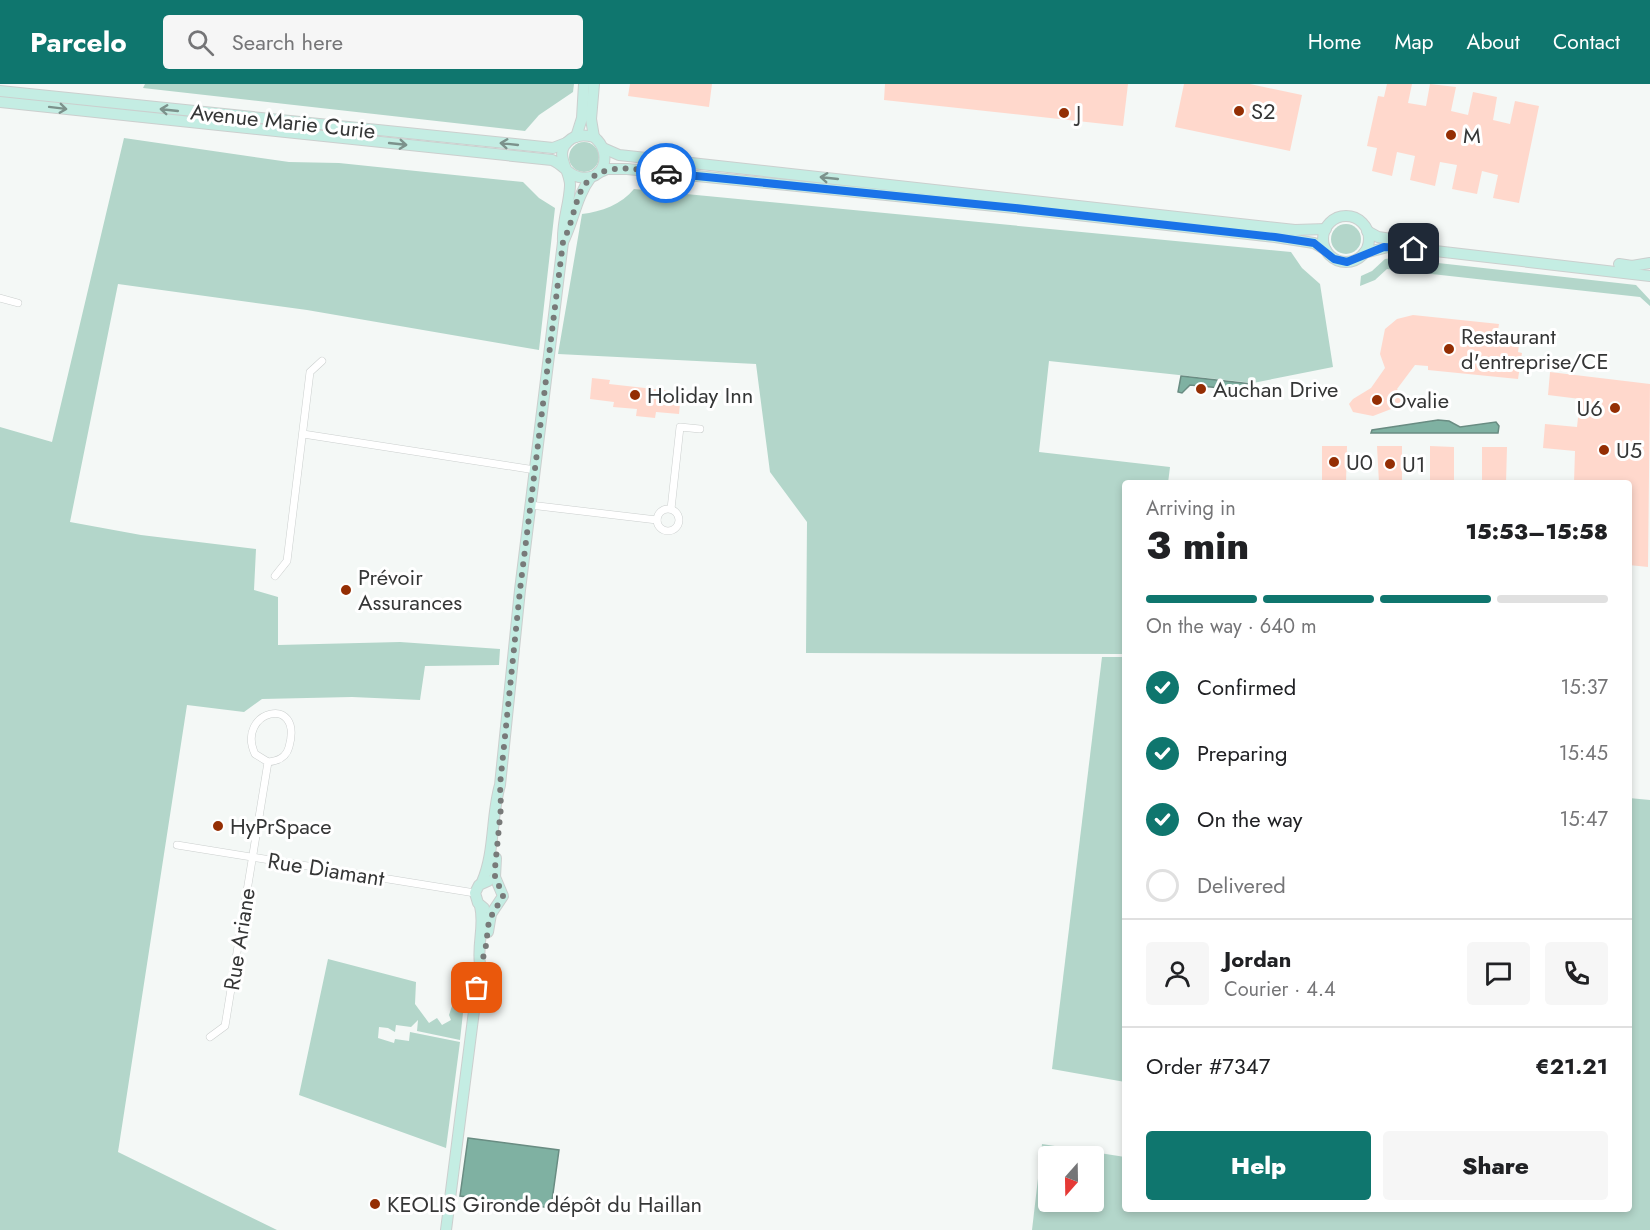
<!DOCTYPE html>
<meta charset="utf-8">
<style>
body{margin:0;font-family:Jost,sans-serif;background:#f6f6f6;color:#202124;height:100vh;display:flex;flex-direction:column;font-size:22px;white-space:nowrap}
*{box-sizing:border-box;margin:0}
p{font-size:20px;color:#757577}
.icon{flex:none;width:33px;height:33px;fill:none;stroke:currentColor;stroke-width:2;stroke-linecap:round;stroke-linejoin:round}
.map{position:relative;flex:1;overflow:hidden}
.panel{position:absolute;left:1122px;top:396px;width:510px;height:732px;display:flex;flex-direction:column;background:#fff;border-radius:6px;box-shadow:0 3px 9px #0003}
.panel>*{flex:none}
.needle{width:39px;rotate:200deg}
.fabs{position:absolute;left:1038px;top:1062px;display:grid;gap:12px}
.fabs a{display:grid;place-items:center;width:66px;height:66px;border-radius:6px;background:#fff;box-shadow:0 3px 9px #0003;font-size:30px}
.pin{position:absolute;display:grid;place-items:center;width:51px;height:51px;color:#fff;margin:-26px;border-radius:12px;box-shadow:0 3px 9px #0006}
.courier{position:absolute;display:grid;place-items:center;width:60px;height:60px;margin:-30px;border:4px solid #1a73e8;border-radius:50%;background:#fff;color:#222;box-shadow:0 2px 8px #0007}
.head em{font-style:normal;font-weight:800}
.head div{display:flex;flex-direction:column-reverse}
.head{display:flex;align-items:center;justify-content:space-between;height:102px;padding:0 24px}
h1{font-size:39px;font-weight:800;line-height:45px}
.bar{display:grid;grid-template-columns:repeat(4,1fr);gap:9px 6px;align-content:center;height:72px;padding:0 24px}
.bar i{height:8px;border-radius:4px;background:#e0e0e0}
.bar .current{background:#0f766e}
.bar p{grid-column:span 4}
.line{display:flex;align-items:center;gap:15px;padding:0 24px;border-top:2px solid #e0e0e0}
.line div{flex:1}
.round{display:grid;place-items:center;flex:none;width:63px;height:63px;border-radius:6px;background:#f6f6f6}
ol{padding:0 24px;list-style:none}
li{display:flex;align-items:center;gap:18px;height:66px}
li p{margin-inline-start:auto}
li .icon{padding:6px;border-radius:50%;background:#0f766e;color:#fff;stroke-width:4}
li:last-child{color:#757577}
li i{width:33px;height:33px;border:3px solid #e0e0e0;border-radius:50%}
.button{display:flex;gap:12px;margin-top:auto;padding:12px 24px}
.button a{flex:1;height:69px;border-radius:6px;background:#0f766e;color:#fff;font-size:24px;font-weight:800;line-height:69px;text-align:center}
.button a+a{background:#f6f6f6;color:#202124}
header{display:flex;align-items:center;gap:36px;box-sizing:border-box;height:84px;padding:0 30px;background:#0f766e;color:#fff}
header strong{font-size:28px}
nav{display:flex;gap:33px;margin-inline-start:auto;font-size:21px}
.search{width:420px;height:54px;background:#f6f6f6;display:flex;align-items:center;gap:15px;box-sizing:border-box;padding:0 21px;border-radius:6px;color:#757577;font-size:22px}
.map>svg:first-child{display:block}
.green{fill:#b3d6ca;fill-rule:evenodd}
.water{fill:#7fb1a2;stroke:#698c82;stroke-width:1.5}
.building{fill:#ffd8cc}
.lines{fill:none;stroke-linecap:round;stroke-linejoin:round}
.street-casing{stroke:#cbcfce;stroke-width:8}
.secondary-casing{stroke:#cbcfce;stroke-width:12}
.street{stroke:#fff;stroke-width:7}
.secondary{stroke:#c4ede3;stroke-width:10}
.oneway{stroke:#7c928c}
.done{stroke:#787a79;stroke-width:6;stroke-dasharray:0 10.8}
.route{stroke:#1a73e8;stroke-width:8}
.poi-dot{fill:#942e03;stroke:#fff;stroke-width:2}
.labels{text-anchor:middle;dominant-baseline:central;stroke-width:6;stroke-linejoin:round;paint-order:stroke}
.poi-label{font-size:22px;fill:#353636;stroke:#fff;text-anchor:start}
.street-label{font-size:22px;fill:#353636;stroke:#fff}
</style>
<header>
<strong>Parcelo</strong>
<div class="search"><svg class="icon" aria-label="search" viewBox="0 0 24 24"><circle cx="10" cy="10" r="6"/><path d="M15 15l6 6"/></svg>Search here</div>
<nav><a>Home</a><a>Map</a><a>About</a><a>Contact</a></nav>
</header>
<div class="map">
<svg width="1650" height="1146" viewBox="0 0 1650 1146">
<rect width="100%" height="100%" fill="#f4f8f6"/>
<g class="green">
<path d="M 145,0 L 574,0 L 573,8 L 539,31 L 525,47 L 143,4 Z"/>
<path d="M 124,54 L 289,78 L 339,79 L 523,98 L 539,114 L 555,124 L 539,266 L 307,226 L 118,200 L 70,438 L 141,451 L 256,465 L 254,506 L 278,513 L 278,561 L 400,558 L 500,565 L 499,581 L 425,582 L 420,616 L 352,613 L 262,615 L 244,628 L 187,621 L 118,1068 L 277,1146 L 0,1146 L 0,343 L 52,358 Z"/>
<circle cx="584" cy="73" r="15"/>
<path d="M 634,105 L 1291,168 L 1302,184 L 1320,200 L 1333,283 L 1253,299 L 1049,277 L 1039,368 L 1170,383 L 1168,399 L 1125,399 L 1125,570 L 806,569 L 807,438 L 770,388 L 756,280 L 558,270 L 582,130 C 601,128 622,120 634,105 Z"/>
<circle cx="1346" cy="155" r="15"/>
<path d="M 1393,174 L 1636,201 L 1650,216 L 1650,222 L 1640,213 L 1387,185 L 1375,196 L 1360,202 L 1361,192 L 1372,187 L 1385,175 Z"/>
<path d="M 1102,573 L 1125,573 L 1125,998 L 1052,985 Z"/>
<path d="M 1629,714 L 1650,716 L 1650,1146 L 1032,1146 L 1042,1060 L 1125,1073 L 1125,1125 L 1629,1125 ZM 1048,1072 L 1094,1072 L 1094,1118 L 1048,1118 Z"/>
<path d="M 328,875 L 416,898 L 415,920 L 429,939 L 437,934 L 442,941 L 451,936 L 449,931 L 453,919 L 464,920 L 460,956 L 417,947 L 418,936 L 411,943 L 396,941 L 395,948 L 388,944 L 379,943 L 378,954 L 394,959 L 395,955 L 409,957 L 410,948 L 460,958 L 446,1064 L 299,1011 Z"/>
</g>
<g class="water">
<path d="M 1181,292 L 1252,300 L 1231,305 L 1190,301 L 1182,309 L 1178,308 Z"/>
<path d="M 1438,336 L 1449,337 L 1460,343 L 1496,338 L 1499,342 L 1498,349 L 1371,349 L 1372,346 Z"/>
<path d="M 468,1054 L 559,1066 L 551,1124 L 460,1112 Z"/>
</g>
<g class="building">
<path d="M 630,0 L 712,0 L 709,23 L 628,12 Z"/>
<path d="M 885,0 L 1128,0 L 1123,42 L 884,16 Z"/>
<path d="M 1184,0 L 1250,0 L 1302,11 L 1290,67 L 1175,43 Z"/>
<path d="M 1387,0 L 1412,0 L 1408,19 L 1426,22 L 1430,0 L 1456,3 L 1451,27 L 1468,31 L 1473,8 L 1497,13 L 1493,36 L 1510,40 L 1515,17 L 1539,22 L 1519,119 L 1493,114 L 1498,91 L 1482,87 L 1477,110 L 1452,105 L 1457,81 L 1440,78 L 1435,102 L 1410,96 L 1415,72 L 1397,68 L 1392,92 L 1372,87 L 1377,64 L 1367,62 L 1378,12 L 1384,13 Z"/>
<path d="M 1413,231 L 1499,240 L 1496,259 L 1519,261 L 1518,268 L 1522,269 L 1518,295 L 1428,286 L 1428,282 L 1415,281 L 1397,305 L 1403,313 L 1399,322 L 1373,332 L 1353,328 L 1349,320 L 1353,315 L 1371,304 L 1385,284 L 1380,270 L 1385,245 L 1397,235 Z"/>
<path d="M 1550,288 L 1650,300 L 1648,483 L 1629,481 L 1629,399 L 1574,399 L 1575,367 L 1543,364 L 1545,340 L 1577,343 L 1578,334 L 1580,315 L 1548,311 Z"/>
<path d="M 592,294 L 610,296 L 609,300 L 681,308 L 679,330 L 656,328 L 655,334 L 636,332 L 637,325 L 613,323 L 614,318 L 590,315 Z"/>
<path d="M 1322,362 L 1347,362 L 1346,399 L 1322,399 Z"/>
<path d="M 1377,362 L 1402,362 L 1402,399 L 1379,399 Z"/>
<path d="M 1430,362 L 1454,363 L 1454,399 L 1430,399 Z"/>
<path d="M 1482,363 L 1507,363 L 1506,399 L 1482,399 Z"/>
</g>
<g class="lines">
<defs>
<g id="street">
<path d="M 0,214 L 18,219"/>
<path d="M 303,350 L 535,386"/>
<path d="M 530,421 L 657,436"/>
<circle cx="668" cy="436" r="11"/>
<path d="M 671,425 L 680,343 L 700,345"/>
<path d="M 275,492 L 287,477 L 310,288 L 322,277"/>
<path d="M 177,761 L 475,809"/>
<path d="M 210,953 L 225,942 L 268,678 C 278,677 286,674 289,663 C 304,609 235,627 255,670 L 268,678"/>
</g>
<g id="secondary">
<path d="M 0,7 L 553,64 L 566,59"/>
<path d="M 0,18 L 552,76 C 563,80 568,91 579,93 C 605,99 613,68 594,53 C 586,51 578,50 571,55 C 551,69 571,86 570,102 C 569,122 562,137 563,158 L 520,506 L 500,701 C 491,732 495,768 482,798"/>
<path d="M 576,53 L 582,34 L 584,0"/>
<path d="M 594,53 L 591,35 L 594,0"/>
<path d="M 603,64 L 619,71 L 1295,146 L 1326,145"/>
<path d="M 598,89 L 607,85 L 627,85 L 1015,124 L 1275,153 L 1314,159 L 1326,166"/>
<circle cx="1346" cy="155" r="23"/>
<path d="M 1367,147 L 1378,153 L 1404,157"/>
<path d="M 563,158 C 574,136 576,113 591,93"/>
<path d="M 1364,169 L 1392,162 L 1650,192"/>
<path d="M 1619,180 L 1632,182 L 1650,179"/>
<path d="M 484,824 L 478,819 L 475,809 L 479,801 L 488,797"/>
<path d="M 488,848 L 491,830 L 503,812 L 495,793 L 496,774"/>
<path d="M 446,1146 L 480,880 C 477,860 485,841 480,822"/>
</g>
</defs>
<use href="#street" class="street-casing"/>
<use href="#secondary" class="secondary-casing"/>
<use href="#street" class="street"/>
<use href="#secondary" class="secondary"/>
</g>
<defs><path id="oneway-shaft" d="M-6 0H5M1.5-3L5.5 0L1.5 3" fill="none" stroke-width="1.6" stroke-linecap="round" stroke-linejoin="round" transform="scale(1.5)"/></defs>
<g class="oneway">
<use href="#oneway-shaft" transform="translate(58 24) rotate(7)"/>
<use href="#oneway-shaft" transform="translate(169 26) rotate(-174)"/>
<use href="#oneway-shaft" transform="translate(398 60) rotate(6)"/>
<use href="#oneway-shaft" transform="translate(509 60) rotate(-174)"/>
<use href="#oneway-shaft" transform="translate(829 94) rotate(-174)"/>
</g>
<g class="lines">
<path class="done" d="M 477,904 L 480,880 L 485,869 L 489,836 L 503,812 L 495,792 L 495,784 L 501,723 L 500,701 L 520,506 L 563,158 C 570,144 573,129 578,114 C 592,74 633,85 666,89"/>
<path class="route" d="M 666,89 L 1015,124 L 1275,153 L 1314,159 L 1334,175 L 1347,178 L 1384,163 L 1414,165"/>
</g>
<g class="poi-dot">
<circle cx="1239" cy="27" r="6"/>
<circle cx="1064" cy="29" r="6"/>
<circle cx="1451" cy="51" r="6"/>
<circle cx="1449" cy="265" r="6"/>
<circle cx="1201" cy="305" r="6"/>
<circle cx="635" cy="311" r="6"/>
<circle cx="1377" cy="316" r="6"/>
<circle cx="1615" cy="324" r="6"/>
<circle cx="1604" cy="366" r="6"/>
<circle cx="1334" cy="378" r="6"/>
<circle cx="1390" cy="380" r="6"/>
<circle cx="346" cy="506" r="6"/>
<circle cx="218" cy="742" r="6"/>
<circle cx="375" cy="1120" r="6"/>
</g>
<g class="labels">
<g class="poi-label">
<text x="1251" y="27">S2</text>
<text x="1076" y="29">J</text>
<text x="1463" y="51">M</text>
<text x="1461" y="252">Restaurant<tspan x="1461" dy="25">d'entreprise/CE</tspan></text>
<text x="1213" y="305">Auchan Drive</text>
<text x="647" y="311">Holiday Inn</text>
<text x="1389" y="316">Ovalie</text>
<text x="1603" y="324" text-anchor="end">U6</text>
<text x="1616" y="366">U5</text>
<text x="1346" y="378">U0</text>
<text x="1402" y="380">U1</text>
<text x="358" y="493">Prévoir<tspan x="358" dy="25">Assurances</tspan></text>
<text x="230" y="742">HyPrSpace</text>
<text x="387" y="1120">KEOLIS Gironde dépôt du Haillan</text>
</g>
<g class="street-label">
<text transform="translate(283 37) rotate(6)">Avenue Marie Curie</text>
<text transform="translate(326 785) rotate(9)">Rue Diamant</text>
<text transform="translate(239 855) rotate(-81)">Rue Ariane</text>
</g>
</g>
</svg>
<div class="fabs">
<a><svg class="needle" viewBox="-14 -14 28 28"><path d="M0-13l5 13h-10z" fill="#e53935"/><path d="M0 13l5-13h-10z" fill="#757577"/></svg></a>
</div>
<div class="pin" style="left:477px;top:904px;background:#ea580c"><svg class="icon" aria-label="bag" viewBox="0 0 24 24"><path d="M5 8h14l-1 12H6zM9 8a3 3 0 0 1 6 0"/></svg></div>
<div class="pin" style="left:1414px;top:165px;background:#1f2937"><svg class="icon" aria-label="home" viewBox="0 0 24 24"><path d="M3 11l9-7 9 7M6 9v11h12V9"/></svg></div>
<div class="courier" style="left:666px;top:89px"><svg class="icon" aria-label="car" viewBox="0 0 24 24"><path d="M5 17H2v-5l4-1 3-4h7l3 4 3 1v5h-3M9 17h6M6 11h13"/><circle cx="7" cy="17" r="2"/><circle cx="17" cy="17" r="2"/></svg></div>
<section class="panel">
<div class="head"><div><h1>3 min</h1><p>Arriving in</p></div><em>15:53–15:58</em></div>
<div class="bar"><i class="current"></i><i class="current"></i><i class="current"></i><i></i><p>On the way · 640 m</p></div>
<ol>
<li><svg class="icon" aria-label="check" viewBox="0 0 24 24"><path d="M5 12l5 5 9-10"/></svg>Confirmed<p>15:37</p></li>
<li><svg class="icon" aria-label="check" viewBox="0 0 24 24"><path d="M5 12l5 5 9-10"/></svg>Preparing<p>15:45</p></li>
<li><svg class="icon" aria-label="check" viewBox="0 0 24 24"><path d="M5 12l5 5 9-10"/></svg>On the way<p>15:47</p></li>
<li><i></i>Delivered</li>
</ol>
<div class="line" style="height:108px"><a class="round"><svg class="icon" aria-label="person" viewBox="0 0 24 24"><circle cx="12" cy="8" r="4"/><path d="M4 21q1-7 8-7t8 7"/></svg></a><div><b>Jordan</b><p>Courier · 4.4</p></div><a class="round"><svg class="icon" aria-label="chat" viewBox="0 0 24 24"><path d="M4 5h16v11H9l-5 4z"/></svg></a><a class="round"><svg class="icon" aria-label="phone" viewBox="0 0 24 24"><path d="M5 4h4l2 5-3 2q2 4 5 5l2-3 5 2v4C11 20 4 13 5 4z"/></svg></a></div>
<div class="line" style="height:78px"><div>Order #7347</div><b>€21.21</b></div>
<div class="button"><a>Help</a><a>Share</a></div>
</section>
</div>
